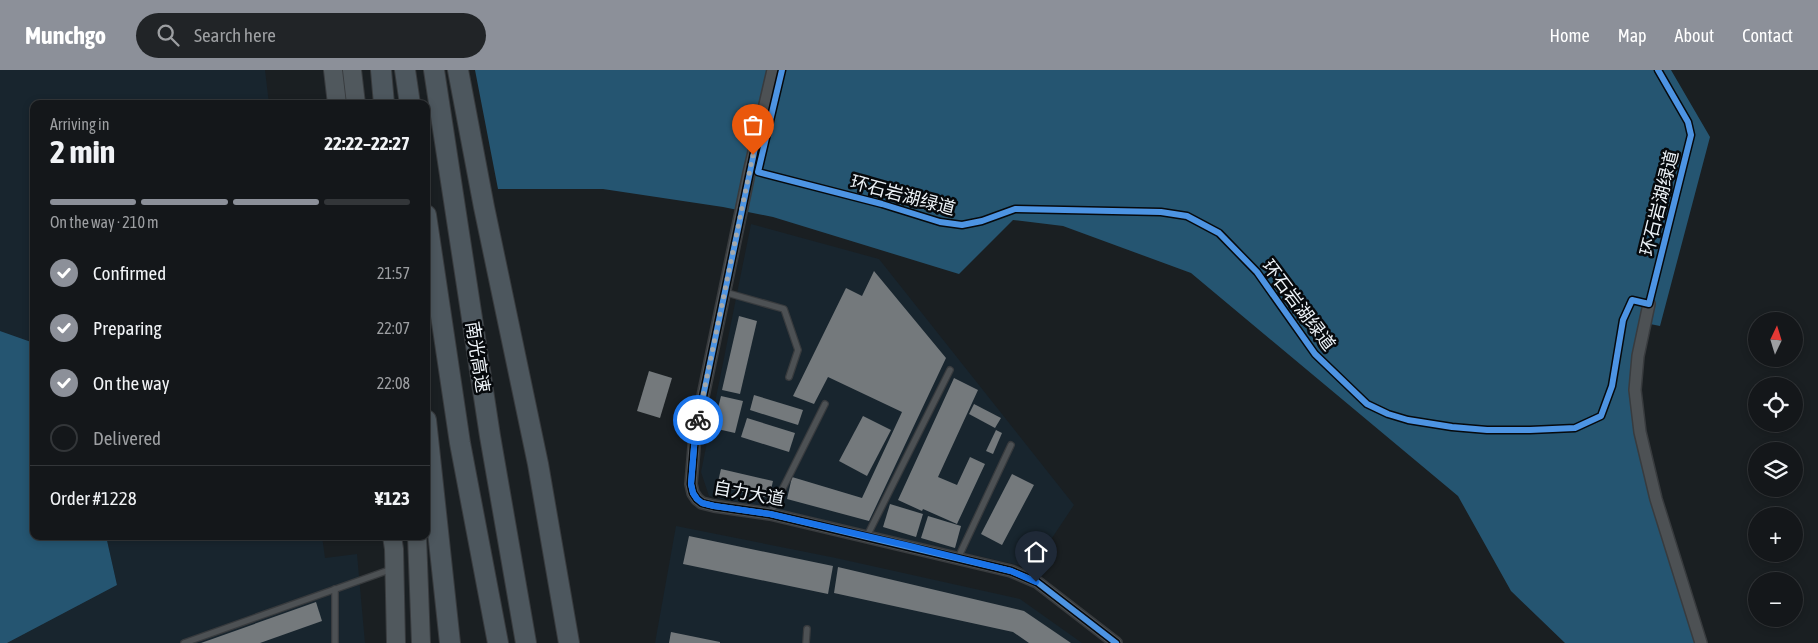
<!DOCTYPE html>
<meta charset="utf-8">
<style>
body{margin:0;font-family:"Asap Condensed","Noto Sans SC",sans-serif;background:#212427;color:#f1f3f6;height:100vh;display:flex;flex-direction:column;font-size:19px;white-space:nowrap}
*{box-sizing:border-box;margin:0}
p{font-size:16px;color:#9d9fa2}
.icon{flex:none;width:28px;height:28px;fill:none;stroke:currentColor;stroke-width:2;stroke-linecap:round;stroke-linejoin:round}
.map{position:relative;flex:1;overflow:hidden}
.details{position:absolute;left:30px;top:30px;width:400px;height:440px;display:flex;flex-direction:column;background:#14171a;border-radius:10px;box-shadow:0 2px 8px #0003,0 0 0 1px #333639}
.details>*{flex:none}
.needle{width:32px;rotate:4deg}
.buttons{position:absolute;left:1748px;top:242px;display:grid;gap:10px}
.buttons a{display:grid;place-items:center;width:55px;height:55px;border-radius:50%;background:#14171a;box-shadow:0 2px 8px #0003,0 0 0 1px #333639;font-size:25px}
.pin{position:absolute;display:grid;place-items:center;width:42px;height:42px;color:#fff;margin:-51px -21px;border-radius:50% 50% 50% 0;rotate:-45deg;box-shadow:0 0 5px #0007}
.pin .icon{rotate:45deg}
.courier{position:absolute;display:grid;place-items:center;width:50px;height:50px;margin:-25px;border:4px solid #1a73e8;border-radius:50%;background:#fff;color:#222;box-shadow:0 1px 6px #0007}
.headline em{font-style:normal;font-weight:700}
.headline div{display:flex;flex-direction:column-reverse}
.headline{display:flex;align-items:center;justify-content:space-between;height:85px;padding:0 20px}
h1{font-size:32px;font-weight:700;line-height:38px}
.bar{display:grid;grid-template-columns:repeat(4,1fr);gap:8px 5px;align-content:center;height:60px;padding:0 20px}
.bar i{height:6px;border-radius:4px;background:#333639}
.bar .active{background:#8c9099}
.bar p{grid-column:span 4}
.line{display:flex;align-items:center;gap:12px;padding:0 20px;border-top:1px solid #333639}
.line div{flex:1}
ol{padding:0 20px;list-style:none}
li{display:flex;align-items:center;gap:15px;height:55px}
li p{margin-inline-start:auto}
li .icon{padding:5px;border-radius:50%;background:#8c9099;color:#fff;stroke-width:4}
li:last-child{color:#9d9fa2}
li i{width:28px;height:28px;border:2px solid #333639;border-radius:50%}
header{display:flex;align-items:center;gap:30px;box-sizing:border-box;height:70px;padding:0 25px;background:#8c9099;color:#fff}
header strong{font-size:24px}
nav{display:flex;gap:28px;margin-inline-start:auto;font-size:18px}
.search{width:350px;height:45px;background:#212427;display:flex;align-items:center;gap:12px;box-sizing:border-box;padding:0 18px;border-radius:28px;color:#9d9fa2;font-size:19px}
.map>svg:first-child{display:block}
.built{fill:#18252e}
.forest{fill:#255571}
.building{fill:#74797c}
.lines{fill:none;stroke-linecap:round;stroke-linejoin:round}
.lane-casing{stroke:#383b3e;stroke-width:8}
.street-casing{stroke:#383b3e;stroke-width:14}
.primary-casing{stroke:#383b3e;stroke-width:20}
.highway-casing{stroke:#383b3e;stroke-width:22}
.lane{stroke:#4d5154;stroke-width:5.5}
.street{stroke:#4d5154;stroke-width:11}
.primary{stroke:#50585d;stroke-width:18}
.highway{stroke:#4d575e;stroke-width:20}
.cycleway-casing{stroke:#06090c;stroke-width:9}
.cycleway{stroke:#4d94e3;stroke-width:6}
.done{stroke:#a2a8ac;stroke-width:5;stroke-dasharray:0 9}
.route{stroke:#1a73e8;stroke-width:6}
.labels{text-anchor:middle;dominant-baseline:central;stroke-width:5;stroke-linejoin:round;paint-order:stroke}
.street-label{font-size:18px;fill:#ecf2f7;stroke:#06090c}
</style>
<header>
<strong>Munchgo</strong>
<div class="search"><svg class="icon" aria-label="search" viewBox="0 0 24 24"><circle cx="10" cy="10" r="6"/><path d="M15 15l6 6"/></svg>Search here</div>
<nav><a>Home</a><a>Map</a><a>About</a><a>Contact</a></nav>
</header>
<div class="map">
<svg width="1818" height="573" viewBox="0 0 1818 573">
<rect width="100%" height="100%" fill="#1a1f22"/>
<g class="built">
<path d="M 0,0 L 265,0 L 269,34 L 34,34 L 34,273 L 0,261 Z"/>
<path d="M 751,154 L 879,189 L 1074,435 L 1032,498 L 709,426 L 701,402 Z"/>
<path d="M 676,456 L 836,488 L 1020,529 L 1082,573 L 655,573 Z"/>
<path d="M 106,466 L 322,466 L 325,488 L 357,484 L 365,573 L 7,573 L 117,515 Z"/>
</g>
<g class="forest">
<path d="M 475,0 L 1671,0 L 1710,67 L 1660,256 L 1640,252 L 1630,320 L 1638,379 L 1664,476 L 1698,573 L 1565,573 L 1511,521 L 1458,426 L 1191,203 L 1063,156 L 1013,150 L 959,204 L 773,147 L 723,137 L 603,119 L 498,119 Z"/>
<path d="M 0,261 L 34,273 L 34,466 L 106,466 L 117,515 L 7,573 L 0,573 Z"/>
</g>
<g class="building">
<path d="M 874,201 L 946,288 L 869,451 L 787,429 L 792,407 L 862,428 L 902,342 L 828,307 L 814,334 L 793,326 L 846,218 L 862,226 Z"/>
<path d="M 739,246 L 757,251 L 740,324 L 722,320 Z"/>
<path d="M 649,301 L 672,308 L 660,348 L 637,341 Z"/>
<path d="M 954,308 L 978,320 L 938,407 L 957,415 L 970,387 L 985,394 L 957,454 L 923,439 L 922,441 L 898,430 Z"/>
<path d="M 754,325 L 803,340 L 798,355 L 750,340 Z"/>
<path d="M 721,326 L 743,331 L 735,363 L 713,358 Z"/>
<path d="M 974,334 L 1001,348 L 995,358 L 969,344 Z"/>
<path d="M 863,346 L 891,360 L 867,406 L 839,391 Z"/>
<path d="M 747,348 L 795,363 L 789,382 L 741,367 Z"/>
<path d="M 996,360 L 1002,363 L 993,384 L 986,381 Z"/>
<path d="M 721,399 L 773,411 L 769,428 L 717,416 Z"/>
<path d="M 1012,404 L 1034,415 L 1002,475 L 981,464 Z"/>
<path d="M 890,434 L 923,444 L 916,467 L 883,457 Z"/>
<path d="M 928,446 L 961,456 L 955,478 L 921,468 Z"/>
<path d="M 689,466 L 833,496 L 828,524 L 683,494 Z"/>
<path d="M 838,497 L 1024,541 L 1071,573 L 1029,573 L 1013,562 L 834,523 Z"/>
<path d="M 316,532 L 322,551 L 260,573 L 201,573 Z"/>
<path d="M 671,562 L 720,572 L 720,573 L 669,573 Z"/>
</g>
<g class="lines">
<defs>
<g id="lane">
<path d="M 724,222 L 784,239 L 798,280 L 789,307"/>
<path d="M 770,444 L 825,334"/>
<path d="M 867,466 L 950,300"/>
<path d="M 958,488 L 1011,375"/>
<path d="M 184,573 L 392,499"/>
<path d="M 335,573 L 335,519"/>
<path d="M 806,573 L 807,559"/>
</g>
<g id="street">
<path d="M 773,0 L 749,103 L 695,365 L 691,414 L 693,423 L 697,429 L 702,433 L 714,436 L 770,444 L 1011,501 L 1037,512 L 1116,573"/>
<path d="M 1649,234 L 1638,286 L 1635,320 L 1640,362 L 1656,429 L 1701,573"/>
</g>
<g id="primary">
<path d="M 333,0 L 337,34"/>
<path d="M 352,0 L 356,34"/>
<path d="M 392,466 L 394,479 L 396,573"/>
<path d="M 417,466 L 421,573"/>
</g>
<g id="highway">
<path d="M 381,0 L 384,34"/>
<path d="M 405,0 L 410,34"/>
<path d="M 434,0 L 490,366 L 526,573"/>
<path d="M 458,0 L 484,137 L 538,394 L 569,573"/>
<path d="M 426,145 L 460,373 L 498,573"/>
<path d="M 426,350 L 450,573"/>
</g>
</defs>
<use href="#lane" class="lane-casing"/>
<use href="#street" class="street-casing"/>
<use href="#primary" class="primary-casing"/>
<use href="#highway" class="highway-casing"/>
<use href="#lane" class="lane"/>
<use href="#street" class="street"/>
<use href="#primary" class="primary"/>
<use href="#highway" class="highway"/>
<defs>
<g id="cycleway">
<path d="M 782,0 L 758,102 L 882,134 L 940,152 L 962,155 L 982,151 L 1015,139 L 1161,142 L 1187,146 L 1219,163 L 1257,202 L 1315,284 L 1367,334 L 1388,344 L 1408,350 L 1452,357 L 1487,360 L 1530,360 L 1575,358 L 1601,346 L 1612,316 L 1623,250 L 1632,230 L 1649,234 L 1691,65 L 1688,52 L 1658,0"/>
<path d="M 755,78 L 695,365 L 691,414 L 693,423 L 697,429 L 702,433 L 714,436 L 770,444 L 1011,501 L 1037,512 L 1116,573"/>
</g>
</defs>
<use href="#cycleway" class="cycleway-casing"/>
<use href="#cycleway" class="cycleway"/>
</g>
<g class="lines">
<path class="done" d="M 698,350 L 753,85"/>
<path class="route" d="M 698,350 L 695,365 L 691,414 L 693,423 L 697,429 L 702,433 L 714,436 L 770,444 L 906,475 L 1011,501 L 1036,512"/>
</g>
<g class="labels">
<g class="street-label">
<text transform="translate(903 125) rotate(15)">环石岩湖绿道</text>
<text transform="translate(1659 133) rotate(-76)">环石岩湖绿道</text>
<text transform="translate(1299 235) rotate(53)">环石岩湖绿道</text>
<text transform="translate(478 287) rotate(81)">南光高速</text>
<text transform="translate(749 423) rotate(10)">自力大道</text>
</g>
</g>
</svg>
<div class="buttons">
<a><svg class="needle" viewBox="-14 -14 28 28"><path d="M0-13l5 13h-10z" fill="#e53935"/><path d="M0 13l5-13h-10z" fill="#9d9fa2"/></svg></a>
<a><svg class="icon" aria-label="locate" viewBox="0 0 24 24"><circle cx="12" cy="12" r="6"/><path d="M12 2v4M12 18v4M2 12h4M18 12h4"/></svg></a>
<a><svg class="icon" aria-label="layers" viewBox="0 0 24 24"><path d="M12 4l9 5-9 5-9-5zM3 14l9 5 9-5"/></svg></a>
<a>+</a>
<a>−</a>
</div>
<div class="pin" style="left:753px;top:85px;background:#ea580c"><svg class="icon" aria-label="bag" viewBox="0 0 24 24"><path d="M5 8h14l-1 12H6zM9 8a3 3 0 0 1 6 0"/></svg></div>
<div class="pin" style="left:1036px;top:512px;background:#1f2937"><svg class="icon" aria-label="home" viewBox="0 0 24 24"><path d="M3 11l9-7 9 7M6 9v11h12V9"/></svg></div>
<div class="courier" style="left:698px;top:350px"><svg class="icon" aria-label="bike" viewBox="0 0 24 24"><circle cx="6" cy="16" r="4"/><circle cx="18" cy="16" r="4"/><path d="M6 16l4-8h5l3 8M10 8l3 8H6M13 5h3"/></svg></div>
<section class="details">
<div class="headline"><div><h1>2 min</h1><p>Arriving in</p></div><em>22:22–22:27</em></div>
<div class="bar"><i class="active"></i><i class="active"></i><i class="active"></i><i></i><p>On the way · 210 m</p></div>
<ol>
<li><svg class="icon" aria-label="check" viewBox="0 0 24 24"><path d="M5 12l5 5 9-10"/></svg>Confirmed<p>21:57</p></li>
<li><svg class="icon" aria-label="check" viewBox="0 0 24 24"><path d="M5 12l5 5 9-10"/></svg>Preparing<p>22:07</p></li>
<li><svg class="icon" aria-label="check" viewBox="0 0 24 24"><path d="M5 12l5 5 9-10"/></svg>On the way<p>22:08</p></li>
<li><i></i>Delivered</li>
</ol>
<div class="line" style="height:65px"><div>Order #1228</div><b>¥123</b></div>
</section>
</div>
